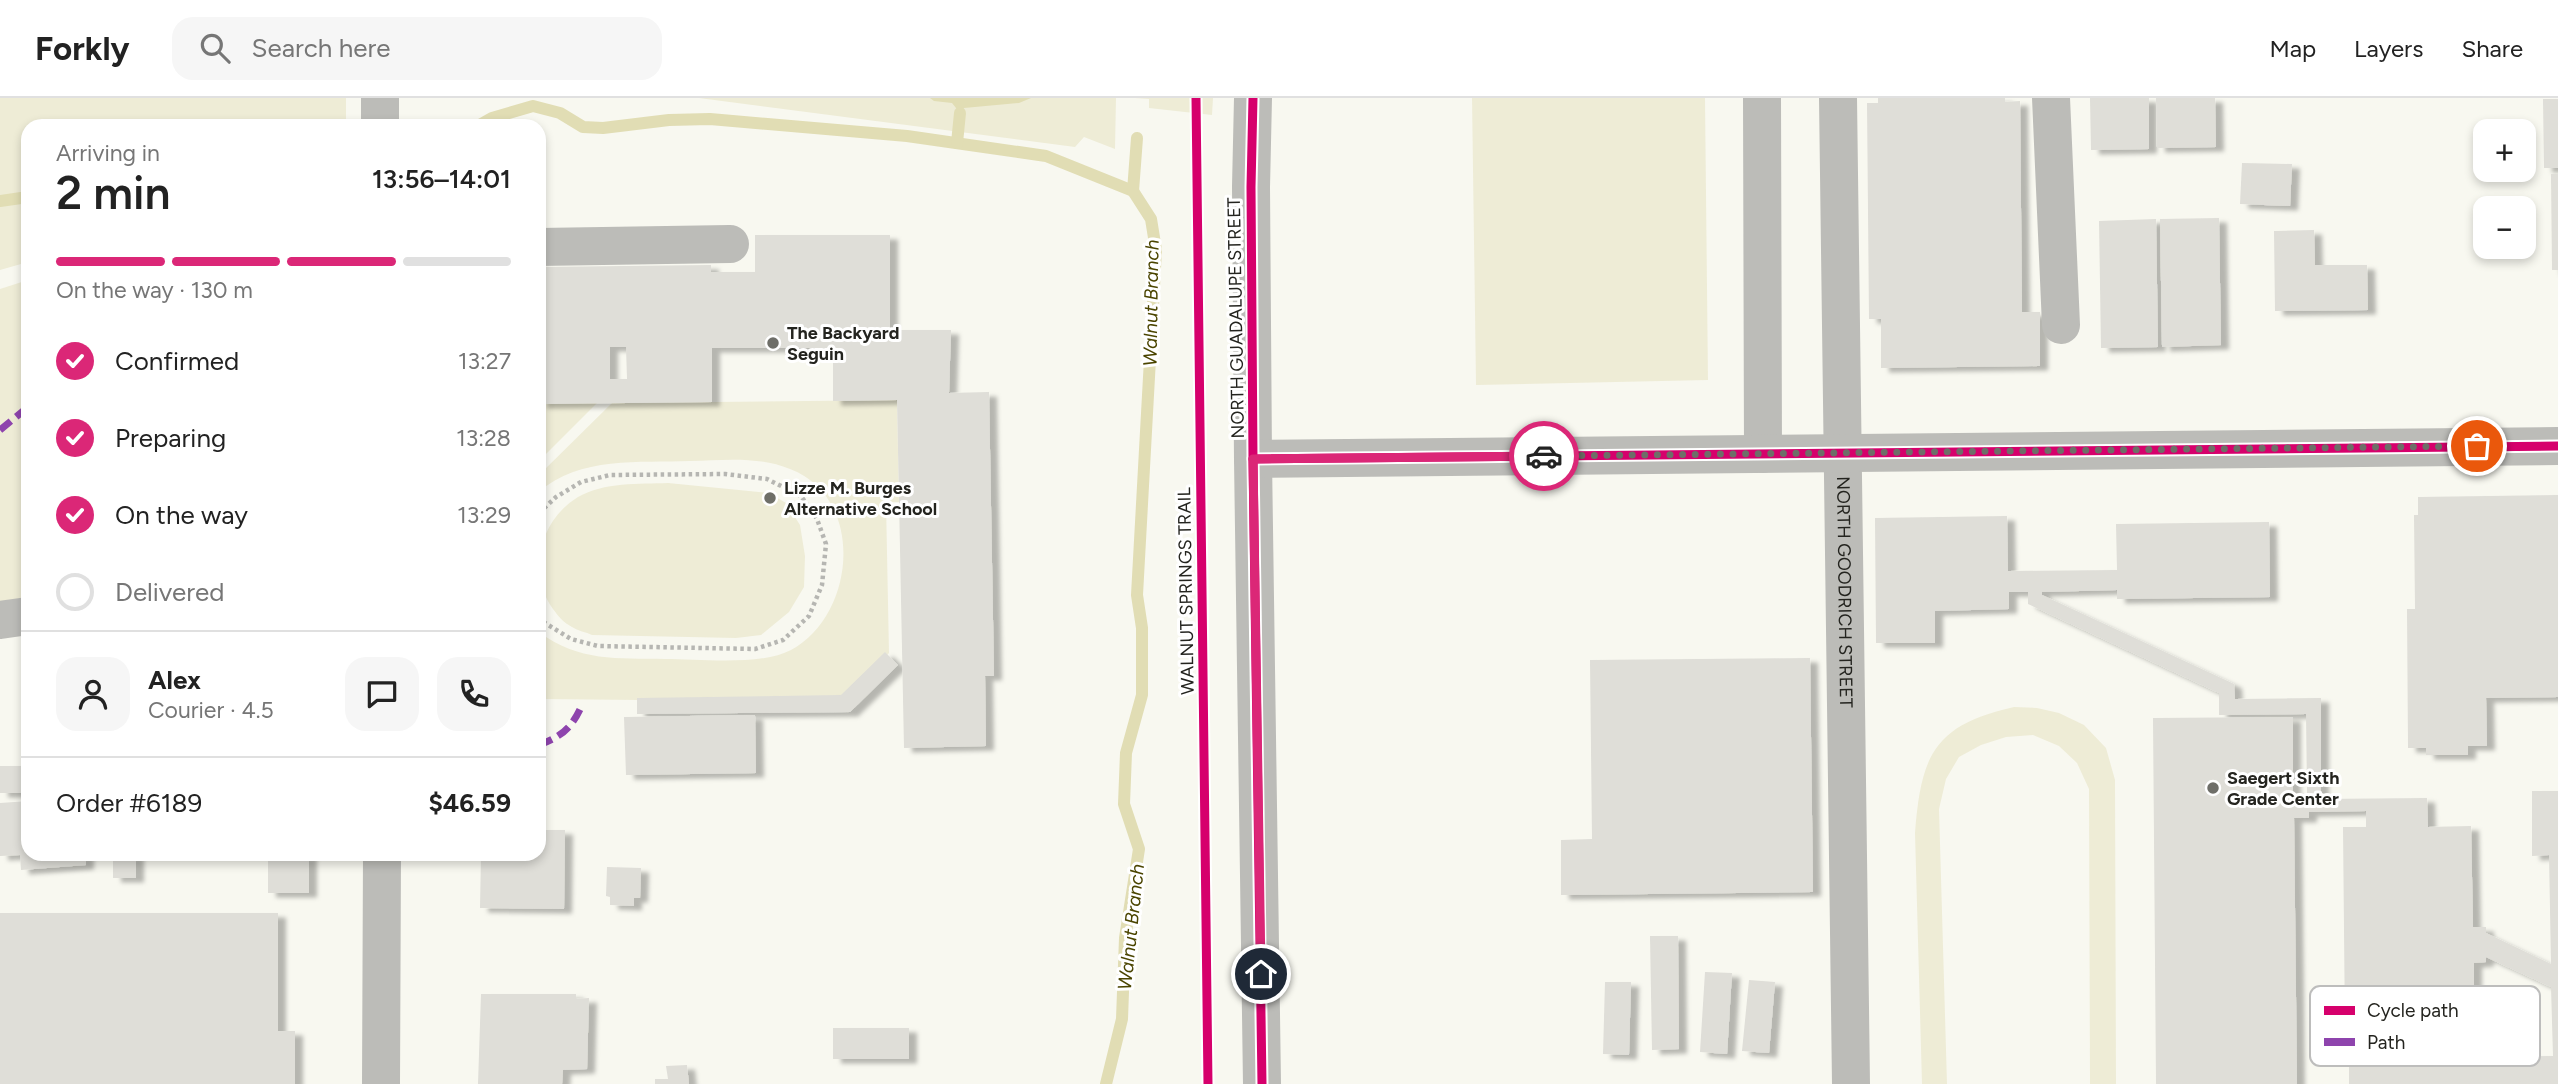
<!DOCTYPE html>
<meta charset="utf-8">
<style>
body{margin:0;font-family:Figtree,sans-serif;background:#f6f6f6;color:#222;height:100vh;display:flex;flex-direction:column;font-size:26px;white-space:nowrap}
*{box-sizing:border-box;margin:0}
p{font-size:23px;color:#767676}
.icon{flex:none;width:38px;height:38px;fill:none;stroke:currentColor;stroke-width:2;stroke-linecap:round;stroke-linejoin:round}
.map{position:relative;flex:1;overflow:hidden}
.panel{position:absolute;left:21px;top:21px;width:525px;height:742px;display:flex;flex-direction:column;background:#fff;border-radius:21px;box-shadow:0 4px 10px #0003}
.panel>*{flex:none}
.controls{position:absolute;left:2473px;top:21px;display:grid;gap:14px}
.controls a{display:grid;place-items:center;width:63px;height:63px;border-radius:14px;background:#fff;box-shadow:0 4px 10px #0003;font-size:35px}
.pin{position:absolute;display:grid;place-items:center;width:60px;height:60px;color:#fff;margin:-30px;border:4px solid #fff;border-radius:50%;box-shadow:0 2px 7px #0007}
.courier{position:absolute;display:grid;place-items:center;width:70px;height:70px;margin:-35px;border:5px solid #db2777;border-radius:50%;background:#fff;color:#222;box-shadow:0 2px 9px #0007}
.summary em{font-style:normal;font-weight:600}
.summary div{display:flex;flex-direction:column-reverse}
.summary{display:flex;align-items:center;justify-content:space-between;height:119px;padding:0 35px}
h1{font-size:46px;font-weight:600;line-height:52px}
.bar{display:grid;grid-template-columns:repeat(4,1fr);gap:10px 7px;align-content:center;height:84px;padding:0 35px}
.bar i{height:9px;border-radius:5px;background:#e0e0e0}
.bar .current{background:#db2777}
.bar p{grid-column:span 4}
.line{display:flex;align-items:center;gap:18px;padding:0 35px;border-top:2px solid #e0e0e0}
.line div{flex:1}
.round{display:grid;place-items:center;flex:none;width:74px;height:74px;border-radius:21px;background:#f6f6f6}
ol{padding:0 35px;list-style:none}
li{display:flex;align-items:center;gap:21px;height:77px}
li p{margin-inline-start:auto}
li .icon{padding:7px;border-radius:50%;background:#db2777;color:#fff;stroke-width:4}
li:last-child{color:#767676}
li i{width:38px;height:38px;border:4px solid #e0e0e0;border-radius:50%}
header{display:flex;align-items:center;gap:42px;box-sizing:border-box;height:98px;padding:0 35px;background:#fff;border-bottom:2px solid #e0e0e0}
header strong{font-size:33px}
nav{display:flex;gap:38px;margin-inline-start:auto;font-size:24px}
.search{width:490px;height:63px;background:#f6f6f6;display:flex;align-items:center;gap:18px;box-sizing:border-box;padding:0 24px;border-radius:21px;color:#767676;font-size:26px}
.map>svg:first-child{display:block}
.green{fill:#eeecd6}
.water{fill:#e1ddb4}
.lines{fill:none;stroke-linecap:round;stroke-linejoin:round}
.stream{stroke:#e1ddb4;stroke-width:12}
.building{fill:#dfded8;fill-rule:evenodd;filter:url(#shadow)}
.path{stroke:#b6b6b2;stroke-width:4.5;stroke-dasharray:3.5 3.5;stroke-linecap:butt}
.minor{stroke:#bcbcb8;stroke-width:38}
.quiet{stroke:#8e44ad;stroke-width:7;stroke-dasharray:14 7;stroke-linecap:butt}
.cycleway-casing{stroke:#fff;stroke-width:13}
.cycleway{stroke:#d6006c;stroke-width:9}
.done{stroke:#6e6e68;stroke-width:7;stroke-dasharray:0 12.6}
.route{stroke:#db2777;stroke-width:9}
.poi-dot{fill:#6e6e68;stroke:#fff;stroke-width:2.5}
.labels{text-anchor:middle;dominant-baseline:central;stroke-width:6;stroke-linejoin:round;paint-order:stroke}
.street-label{font-size:18px;fill:#24241f;stroke:#fff}
.poi-label{font-size:18px;font-weight:bold;fill:#24241f;stroke:#fff;text-anchor:start}
.water-label{font-size:19px;font-style:italic;fill:#4b4500;stroke:#fff}
.key{fill:#fff;stroke:#bdbdbc;stroke-width:2}
.key-label{font-size:19px;fill:#24241f}
</style>
<header>
<strong>Forkly</strong>
<div class="search"><svg class="icon" aria-label="search" viewBox="0 0 24 24"><circle cx="10" cy="10" r="6"/><path d="M15 15l6 6"/></svg>Search here</div>
<nav><a>Map</a><a>Layers</a><a>Share</a></nav>
</header>
<div class="map">
<svg width="2558" height="986" viewBox="0 0 2558 986">
<defs>
<filter id="shadow"><feDropShadow dx="8" dy="4.5" stdDeviation="2" flood-color="#0004"/></filter>
</defs>
<rect width="100%" height="100%" fill="#f8f8f0"/>
<g class="green">
<path d="M 0,0 L 346,0 L 346,28 L 28,28 L 28,164 L 0,172 Z"/>
<path d="M 699,0 L 1116,0 L 1115,51 L 1084,39 L 1075,49 Z"/>
<path d="M 1135,0 L 1213,0 L 1212,17 L 1149,10 L 1149,1 Z"/>
<path d="M 1472,0 L 1705,0 L 1708,282 L 1476,287 Z"/>
<path d="M 28,182 L 28,507 L 0,510 L 0,191 Z"/>
<path d="M 897,302 L 899,404 L 886,404 L 889,555 L 842,604 L 539,601 L 539,534 C 579,564 617,560 665,561 C 700,561 761,568 791,552 C 856,517 866,400 790,371 C 758,358 724,362 690,363 C 640,365 579,358 539,394 L 539,377 L 612,305 Z"/>
<path d="M 597,305 L 539,363 L 539,306 Z"/>
<path d="M 668,385 L 769,395 L 786,405 L 800,427 L 805,458 L 804,489 L 789,514 L 761,537 L 736,540 L 592,537 C 586,534 578,533 572,529 C 564,525 558,518 553,511 C 526,474 540,422 578,399 C 604,384 639,386 668,385 Z"/>
<path d="M 2014,609 L 2037,610 L 2059,615 L 2084,627 L 2106,650 L 2115,682 L 2116,986 L 2090,986 L 2089,691 L 2077,665 L 2059,648 L 2033,637 L 2006,639 L 1981,647 L 1959,659 L 1946,681 L 1939,711 L 1947,986 L 1922,986 L 1915,735 C 1921,657 1934,627 2014,609 Z"/>
</g>
<path class="water" d="M 930,0 L 1031,0 L 1019,5 L 964,10 L 960,15 L 952,5 L 934,3 Z"/>
<g class="lines">
<g class="stream">
<path d="M 478,28 L 492,20 L 533,8 L 560,15 L 583,29 L 603,30 L 669,22 L 710,21 L 907,38 L 1046,58 L 1133,93 L 1151,121 L 1156,152 L 1137,497 L 1142,530 L 1142,597 L 1126,655 L 1124,706 L 1139,751 L 1125,840 L 1122,921 L 1106,986"/>
<path d="M 957,45 L 960,15"/>
<path d="M 1133,93 L 1137,40"/>
<path d="M 0,103 L 28,99"/>
</g>
</g>
<g class="building">
<path d="M 1878,0 L 2005,0 L 2005,4 L 2020,3 L 2022,214 L 2040,214 L 2040,268 L 1881,270 L 1881,221 L 1869,221 L 1867,5 L 1878,5 Z"/>
<path d="M 2090,0 L 2149,0 L 2149,51 L 2091,52 Z"/>
<path d="M 2156,0 L 2215,0 L 2216,49 L 2157,50 Z"/>
<path d="M 2543,1 L 2558,1 L 2558,70 L 2544,70 Z"/>
<path d="M 2242,65 L 2292,66 L 2290,108 L 2240,106 Z"/>
<path d="M 2551,76 L 2558,76 L 2558,172 L 2552,172 Z"/>
<path d="M 2219,120 L 2221,247 L 2162,249 L 2160,121 Z"/>
<path d="M 2156,121 L 2158,249 L 2101,250 L 2099,123 Z"/>
<path d="M 2314,132 L 2315,167 L 2367,167 L 2368,212 L 2275,213 L 2274,133 Z"/>
<path d="M 755,137 L 890,137 L 890,232 L 951,232 L 949,295 L 989,294 L 994,578 L 985,578 L 986,648 L 904,650 L 897,302 L 833,303 L 833,250 L 712,250 L 712,304 L 539,306 L 539,169 L 711,167 L 711,174 L 755,174 ZM 610,249 L 626,249 L 627,281 L 610,281 Z"/>
<path d="M 2558,397 L 2558,599 L 2486,600 L 2487,648 L 2468,648 L 2468,657 L 2426,657 L 2426,650 L 2408,650 L 2407,511 L 2415,511 L 2414,417 L 2418,417 L 2418,399 Z"/>
<path d="M 2007,418 L 2008,473 L 2117,472 L 2116,426 L 2269,424 L 2270,499 L 2117,501 L 2117,492 L 2042,494 L 2042,497 L 2234,586 L 2235,601 L 2321,600 L 2321,701 L 2427,700 L 2428,729 L 2471,728 L 2473,829 L 2486,829 L 2486,835 L 2551,866 L 2549,757 L 2532,758 L 2532,693 L 2558,693 L 2558,986 L 2349,986 L 2349,960 L 2553,958 L 2551,889 L 2486,859 L 2486,864 L 2474,865 L 2474,932 L 2345,933 L 2343,729 L 2366,729 L 2366,713 L 2309,714 L 2309,720 L 2294,720 L 2297,986 L 2156,986 L 2153,620 L 2293,619 L 2293,696 L 2307,695 L 2306,616 L 2219,617 L 2219,595 L 2028,506 L 2028,494 L 2009,494 L 2009,511 L 1935,513 L 1935,545 L 1876,545 L 1875,420 Z"/>
<path d="M 885,554 L 898,567 L 850,614 L 637,616 L 637,600 L 841,597 Z"/>
<path d="M 1810,560 L 1813,794 L 1561,797 L 1561,742 L 1592,741 L 1590,562 Z"/>
<path d="M 755,617 L 756,675 L 626,677 L 624,619 Z"/>
<rect x="0" y="668" width="25" height="27"/>
<path d="M 28,703 L 28,756 L 86,756 L 86,767 L 21,772 L 20,757 L 0,758 L 0,705 Z"/>
<path d="M 539,732 L 565,732 L 564,811 L 480,810 L 481,756 L 539,756 Z"/>
<rect x="113" y="756" width="23" height="24"/>
<rect x="268" y="756" width="41" height="39"/>
<path d="M 607,769 L 641,770 L 640,800 L 634,800 L 634,808 L 610,807 L 610,799 L 606,798 Z"/>
<path d="M 0,815 L 278,815 L 278,933 L 295,933 L 295,986 L 0,986 Z"/>
<path d="M 1650,838 L 1678,838 L 1679,951 L 1652,952 Z"/>
<path d="M 1705,874 L 1732,875 L 1727,956 L 1700,954 Z"/>
<path d="M 1749,882 L 1775,884 L 1769,955 L 1742,953 Z"/>
<path d="M 1605,884 L 1631,884 L 1629,957 L 1603,956 Z"/>
<path d="M 481,896 L 576,896 L 576,901 L 589,900 L 587,971 L 563,972 L 562,986 L 478,986 Z"/>
<rect x="833" y="930" width="76" height="31"/>
<path d="M 687,967 L 689,986 L 655,986 L 655,981 L 668,981 L 666,968 Z"/>
</g>
<g class="lines">
<path class="path" d="M 539,415 L 556,399 L 581,384 L 610,377 L 725,376 L 767,381 L 801,398 L 817,421 L 826,446 L 822,487 L 809,518 L 783,542 L 755,551 L 598,548 L 571,541 L 545,525 L 539,517"/>
<g class="minor">
<path d="M 380,0 L 380,28"/>
<path d="M 1253,0 L 1251,89 L 1253,361 L 1262,986"/>
<path d="M 1762,0 L 1763,356"/>
<path id="s1" d="M 1838,0 L 1851,986"/>
<path d="M 2051,0 L 2061,227"/>
<path d="M 539,149 L 730,146"/>
<path d="M 1253,361 L 2558,348"/>
<path d="M 0,522 L 28,518"/>
<path d="M 381,986 L 382,756"/>
</g>
<g class="quiet">
<path d="M 0,332 L 28,309"/>
<path d="M 539,647 C 562,638 572,630 582,607"/>
</g>
<defs>
<g id="cycleway">
<path d="M 1196,0 L 1208,986"/>
<path d="M 1253,0 L 1251,89 L 1253,361 L 1262,986"/>
<path d="M 1253,361 L 2558,348"/>
</g>
</defs>
<use href="#cycleway" class="cycleway-casing"/>
<use href="#cycleway" class="cycleway"/>
</g>
<g class="lines">
<path class="done" d="M 1544,358 L 2477,348"/>
<path class="route" d="M 1261,876 L 1253,361 L 1544,358"/>
</g>
<g class="poi-dot">
<circle cx="773" cy="245" r="7"/>
<circle cx="770" cy="400" r="7"/>
<circle cx="2213" cy="690" r="7"/>
</g>
<g class="labels">
<g class="street-label">
<text transform="translate(1236 220) rotate(-91)">NORTH GUADALUPE STREET</text>
<text transform="translate(1186 493) rotate(-91)">WALNUT SPRINGS TRAIL</text>
<text stroke="none"><textPath href="#s1" startOffset="494">NORTH GOODRICH STREET</textPath></text>
</g>
<g class="poi-label">
<text x="787" y="235">The Backyard<tspan x="787" dy="21">Seguin</tspan></text>
<text x="784" y="390">Lizze M. Burges<tspan x="784" dy="21">Alternative School</tspan></text>
<text x="2227" y="680">Saegert Sixth<tspan x="2227" dy="21">Grade Center</tspan></text>
</g>
<g class="water-label">
<text transform="translate(1151 205) rotate(-89)">Walnut Branch</text>
<text transform="translate(1131 829) rotate(-84)">Walnut Branch</text>
</g>
</g>
<rect x="2310" y="888" width="230" height="80" rx="10" class="key"/>
<rect x="2324" y="908" width="31" height="9" fill="#d6006c"/>
<rect x="2324" y="940" width="31" height="8" fill="#8e44ad"/>
<g class="key-label">
<text x="2367" y="919">Cycle path</text>
<text x="2367" y="951">Path</text>
</g>
</svg>
<div class="controls">
<a>+</a>
<a>−</a>
</div>
<div class="pin" style="left:2477px;top:348px;background:#ea580c"><svg class="icon" aria-label="bag" viewBox="0 0 24 24"><path d="M5 8h14l-1 12H6zM9 8a3 3 0 0 1 6 0"/></svg></div>
<div class="pin" style="left:1261px;top:876px;background:#1f2937"><svg class="icon" aria-label="home" viewBox="0 0 24 24"><path d="M3 11l9-7 9 7M6 9v11h12V9"/></svg></div>
<div class="courier" style="left:1544px;top:358px"><svg class="icon" aria-label="car" viewBox="0 0 24 24"><path d="M5 17H2v-5l4-1 3-4h7l3 4 3 1v5h-3M9 17h6M6 11h13"/><circle cx="7" cy="17" r="2"/><circle cx="17" cy="17" r="2"/></svg></div>
<section class="panel">
<div class="summary"><div><h1>2 min</h1><p>Arriving in</p></div><em>13:56–14:01</em></div>
<div class="bar"><i class="current"></i><i class="current"></i><i class="current"></i><i></i><p>On the way · 130 m</p></div>
<ol>
<li><svg class="icon" aria-label="check" viewBox="0 0 24 24"><path d="M5 12l5 5 9-10"/></svg>Confirmed<p>13:27</p></li>
<li><svg class="icon" aria-label="check" viewBox="0 0 24 24"><path d="M5 12l5 5 9-10"/></svg>Preparing<p>13:28</p></li>
<li><svg class="icon" aria-label="check" viewBox="0 0 24 24"><path d="M5 12l5 5 9-10"/></svg>On the way<p>13:29</p></li>
<li><i></i>Delivered</li>
</ol>
<div class="line" style="height:126px"><a class="round"><svg class="icon" aria-label="person" viewBox="0 0 24 24"><circle cx="12" cy="8" r="4"/><path d="M4 21q1-7 8-7t8 7"/></svg></a><div><b>Alex</b><p>Courier · 4.5</p></div><a class="round"><svg class="icon" aria-label="chat" viewBox="0 0 24 24"><path d="M4 5h16v11H9l-5 4z"/></svg></a><a class="round"><svg class="icon" aria-label="phone" viewBox="0 0 24 24"><path d="M5 4h4l2 5-3 2q2 4 5 5l2-3 5 2v4C11 20 4 13 5 4z"/></svg></a></div>
<div class="line" style="height:91px"><div>Order #6189</div><b>$46.59</b></div>
</section>
</div>
